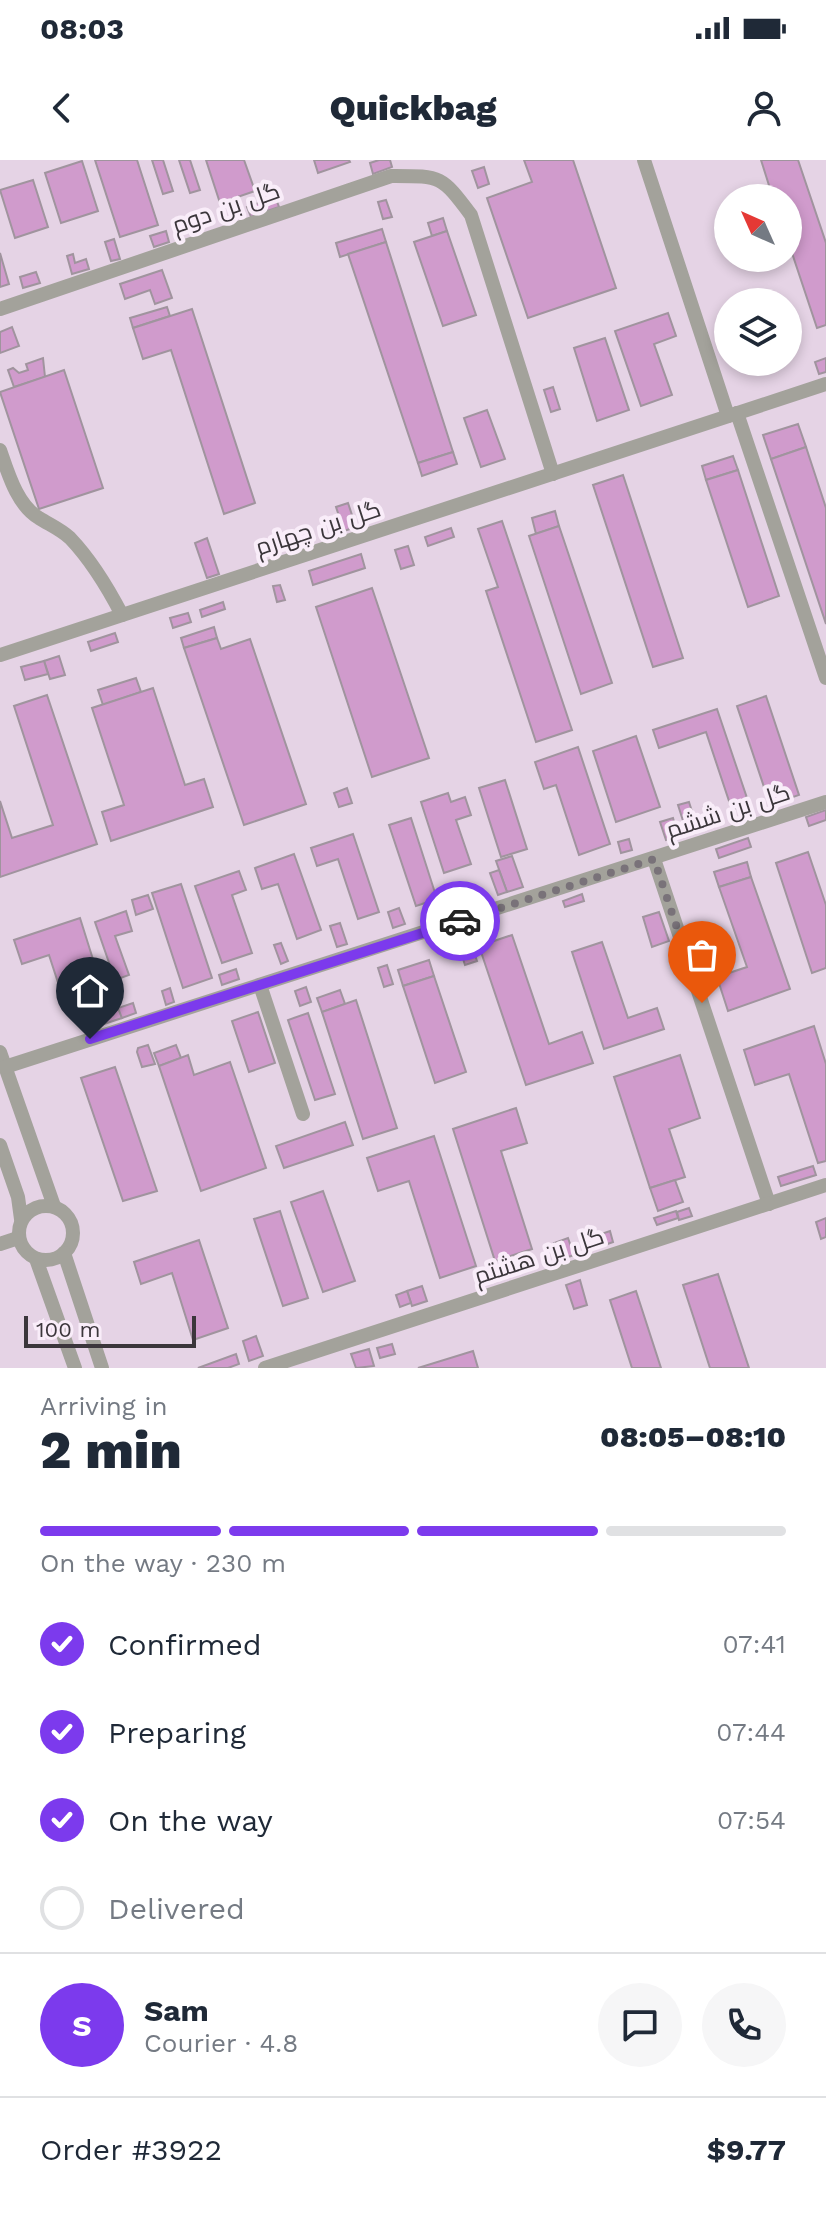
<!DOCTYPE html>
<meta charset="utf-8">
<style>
body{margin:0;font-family:"Work Sans",Cairo,sans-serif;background:#f6f6f7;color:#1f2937;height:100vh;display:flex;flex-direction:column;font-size:30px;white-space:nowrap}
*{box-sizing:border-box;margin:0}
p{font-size:26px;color:#747a83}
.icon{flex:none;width:44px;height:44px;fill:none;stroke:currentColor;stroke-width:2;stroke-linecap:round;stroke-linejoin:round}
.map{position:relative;height:1208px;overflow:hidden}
.side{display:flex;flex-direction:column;background:#fff;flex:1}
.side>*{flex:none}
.needle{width:52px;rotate:315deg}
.tools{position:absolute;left:714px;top:24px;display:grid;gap:16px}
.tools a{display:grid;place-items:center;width:88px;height:88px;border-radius:50%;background:#fff;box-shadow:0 4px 12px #0003;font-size:40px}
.scale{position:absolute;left:24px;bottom:20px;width:172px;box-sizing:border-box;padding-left:8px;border:4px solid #3b363b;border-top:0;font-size:22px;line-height:28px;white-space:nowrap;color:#3b363b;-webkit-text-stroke:6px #f9edf9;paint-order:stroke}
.pin{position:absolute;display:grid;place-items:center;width:68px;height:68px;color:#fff;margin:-82px -34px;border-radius:50% 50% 50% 0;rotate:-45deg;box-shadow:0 0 8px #0007}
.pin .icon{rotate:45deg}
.courier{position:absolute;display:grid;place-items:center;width:80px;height:80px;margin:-40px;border:6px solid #7c3aed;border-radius:50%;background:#fff;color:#222;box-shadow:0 2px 10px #0007}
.head em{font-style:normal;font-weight:800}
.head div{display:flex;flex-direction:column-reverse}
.head{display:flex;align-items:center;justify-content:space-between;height:136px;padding:0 40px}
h1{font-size:52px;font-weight:800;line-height:60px}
.bar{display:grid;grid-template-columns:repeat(4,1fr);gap:12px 8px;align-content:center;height:96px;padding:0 40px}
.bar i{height:10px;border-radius:6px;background:#e0e1e3}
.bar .on{background:#7c3aed}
.bar p{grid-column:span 4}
.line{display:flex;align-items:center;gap:20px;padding:0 40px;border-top:2px solid #e0e1e3}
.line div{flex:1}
.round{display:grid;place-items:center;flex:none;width:84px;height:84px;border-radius:42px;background:#f6f6f7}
ol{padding:0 40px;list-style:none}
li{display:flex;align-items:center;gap:24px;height:88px}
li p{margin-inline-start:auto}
li .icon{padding:8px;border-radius:50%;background:#7c3aed;color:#fff;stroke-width:4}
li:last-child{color:#747a83}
li i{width:44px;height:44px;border:4px solid #e0e1e3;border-radius:50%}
.status{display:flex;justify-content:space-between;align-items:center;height:56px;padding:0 40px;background:#fff;direction:ltr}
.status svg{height:22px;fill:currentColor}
header{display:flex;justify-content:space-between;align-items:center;height:104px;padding:0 40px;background:#fff;font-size:36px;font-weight:800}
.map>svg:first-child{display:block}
.built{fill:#e5d3e5;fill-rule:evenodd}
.building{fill:#d09bcc;stroke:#a0949e;stroke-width:2}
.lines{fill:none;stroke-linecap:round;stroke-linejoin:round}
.minor{stroke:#a3a29b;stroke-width:14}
.done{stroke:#797279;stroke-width:8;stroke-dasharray:0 14.4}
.route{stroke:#7c3aed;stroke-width:10}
.labels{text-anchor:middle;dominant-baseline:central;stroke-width:8;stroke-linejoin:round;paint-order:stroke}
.street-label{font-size:24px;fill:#3b363b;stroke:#f9edf9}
</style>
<div class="status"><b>08:03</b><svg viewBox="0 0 49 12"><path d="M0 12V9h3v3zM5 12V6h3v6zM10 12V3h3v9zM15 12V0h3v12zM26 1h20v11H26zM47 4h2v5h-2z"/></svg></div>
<header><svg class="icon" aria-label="back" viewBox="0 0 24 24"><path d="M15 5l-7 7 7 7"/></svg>Quickbag<svg class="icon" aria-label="person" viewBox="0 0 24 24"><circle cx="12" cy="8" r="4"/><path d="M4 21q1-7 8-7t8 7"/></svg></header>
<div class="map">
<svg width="826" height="1208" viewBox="0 0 826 1208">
<rect width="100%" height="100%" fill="#ece0ec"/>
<path class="built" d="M 0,0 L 826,0 L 826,1208 L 0,1208 ZM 728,38 L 788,38 L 788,98 L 728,98 ZM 728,142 L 788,142 L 788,202 L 728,202 Z"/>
<g class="building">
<path d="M 95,0 L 137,0 L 158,65 L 120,77 Z"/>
<path d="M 152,0 L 163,0 L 173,31 L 163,34 Z"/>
<path d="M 179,0 L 190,0 L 200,30 L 190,33 Z"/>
<path d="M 206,0 L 244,0 L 255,31 L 220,43 Z"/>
<path d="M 314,0 L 349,0 L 350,2 L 318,13 Z"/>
<path d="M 379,0 L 390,0 L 392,7 L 373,14 L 370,3 Z"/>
<path d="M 524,0 L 573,0 L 616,128 L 528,158 L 487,38 L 532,22 Z"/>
<path d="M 761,0 L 798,0 L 826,83 L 826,165 L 817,168 L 788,81 L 788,38 L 773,38 Z"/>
<path d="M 82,1 L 98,51 L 61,63 L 45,13 Z"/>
<path d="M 484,7 L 489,24 L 478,28 L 472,11 Z"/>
<path d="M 33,20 L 48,67 L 15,78 L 0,30 Z"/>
<path d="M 273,31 L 279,47 L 267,51 L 262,35 Z"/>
<path d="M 386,40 L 392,57 L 383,59 L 378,42 Z"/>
<path d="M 264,41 L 267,51 L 251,57 L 247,47 Z"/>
<path d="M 443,58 L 447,71 L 432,76 L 428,63 Z"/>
<path d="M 382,69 L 386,82 L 340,97 L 336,83 Z"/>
<path d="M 166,71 L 169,82 L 154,87 L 150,76 Z"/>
<path d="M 447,71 L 476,155 L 443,166 L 414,82 Z"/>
<path d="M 114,79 L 120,99 L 111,101 L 105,82 Z"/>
<path d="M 386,82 L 453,292 L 418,303 L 348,94 Z"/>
<path d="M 0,93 L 9,124 L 0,127 Z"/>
<path d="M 73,94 L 75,103 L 86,99 L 89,109 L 72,114 L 67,96 Z"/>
<path d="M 162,110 L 172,138 L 155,144 L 150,130 L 125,139 L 120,124 Z"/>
<path d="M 36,112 L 40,123 L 23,128 L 20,117 Z"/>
<path d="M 167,147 L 170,156 L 133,168 L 130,158 Z"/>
<path d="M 192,149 L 255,343 L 224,354 L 171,190 L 143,199 L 133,168 Z"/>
<path d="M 668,153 L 676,176 L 654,184 L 672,235 L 641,246 L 615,171 Z"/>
<path d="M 12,167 L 19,186 L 0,193 L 0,172 Z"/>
<path d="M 605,178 L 629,250 L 597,261 L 574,188 Z"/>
<path d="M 43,198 L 45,217 L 14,227 L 8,210 L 13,208 L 19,213 L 28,210 L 26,204 Z"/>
<path d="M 826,198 L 826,212 L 819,214 L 815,202 Z"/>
<path d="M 64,210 L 103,328 L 39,349 L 0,232 Z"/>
<path d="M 553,227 L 560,249 L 551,252 L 544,230 Z"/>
<path d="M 487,250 L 505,299 L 481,307 L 464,258 Z"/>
<path d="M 798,264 L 806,287 L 771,299 L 763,275 Z"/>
<path d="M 806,287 L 826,348 L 826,464 L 771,299 Z"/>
<path d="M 453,292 L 457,304 L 422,316 L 418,303 Z"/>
<path d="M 733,296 L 738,310 L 706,320 L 702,306 Z"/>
<path d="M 738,310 L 779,436 L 748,447 L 706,320 Z"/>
<path d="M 623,315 L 683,498 L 653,507 L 593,325 Z"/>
<path d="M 348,343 L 356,367 L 344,371 L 336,347 Z"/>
<path d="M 555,351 L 559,366 L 536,374 L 532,358 Z"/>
<path d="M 502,361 L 572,570 L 536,582 L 486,431 L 498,427 L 478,369 Z"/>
<path d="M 559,366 L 612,523 L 581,534 L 529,376 Z"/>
<path d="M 451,368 L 454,377 L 428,386 L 425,377 Z"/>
<path d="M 207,378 L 219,414 L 207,418 L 195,383 Z"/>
<path d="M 408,386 L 414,405 L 401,409 L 395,390 Z"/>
<path d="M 361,394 L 365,408 L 313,425 L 309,411 Z"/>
<path d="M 280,425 L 285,440 L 277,442 L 273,426 Z"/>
<path d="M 372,428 L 429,598 L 372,617 L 316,447 Z"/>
<path d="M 223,442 L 225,449 L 202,457 L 200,450 Z"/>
<path d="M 188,453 L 191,462 L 173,468 L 170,458 Z"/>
<path d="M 214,467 L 217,478 L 184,488 L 181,478 Z"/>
<path d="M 115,473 L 118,482 L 91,491 L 88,482 Z"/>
<path d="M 217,478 L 221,489 L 250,479 L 306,644 L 244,665 L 184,488 Z"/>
<path d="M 59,496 L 65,515 L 50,519 L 44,501 Z"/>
<path d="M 44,501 L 48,514 L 25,520 L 21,507 Z"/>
<path d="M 136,518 L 141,532 L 103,545 L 98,530 Z"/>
<path d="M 153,528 L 185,625 L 204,619 L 213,647 L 111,681 L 102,652 L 124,645 L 92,548 Z"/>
<path d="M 47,535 L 97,684 L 0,717 L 0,641 L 12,678 L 53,665 L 14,546 Z"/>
<path d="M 766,536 L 799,635 L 770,645 L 737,546 Z"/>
<path d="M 717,549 L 749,644 L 732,650 L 706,572 L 659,588 L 653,570 Z"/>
<path d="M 636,576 L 660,647 L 616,662 L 593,591 Z"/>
<path d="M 578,587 L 610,684 L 579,695 L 556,625 L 544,629 L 535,602 Z"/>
<path d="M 505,620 L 527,689 L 501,697 L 479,628 Z"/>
<path d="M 347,628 L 352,643 L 339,647 L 334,633 Z"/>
<path d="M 448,633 L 451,642 L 465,637 L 471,655 L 456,660 L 471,704 L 444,713 L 421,642 Z"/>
<path d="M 689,642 L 696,664 L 685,667 L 678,645 Z"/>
<path d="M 826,650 L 826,660 L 809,666 L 806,657 Z"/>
<path d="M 411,658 L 437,739 L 416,746 L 389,665 Z"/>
<path d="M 673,658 L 678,676 L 666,680 L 660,662 Z"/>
<path d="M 353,674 L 379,752 L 358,759 L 338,699 L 317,706 L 311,688 Z"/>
<path d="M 748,678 L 751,687 L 719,698 L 716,689 Z"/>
<path d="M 629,679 L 632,690 L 621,693 L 618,682 Z"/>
<path d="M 808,692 L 826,745 L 826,808 L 812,813 L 776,703 Z"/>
<path d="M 294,694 L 321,770 L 297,779 L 278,724 L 262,729 L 255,708 Z"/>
<path d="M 512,696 L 523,727 L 507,732 L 496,701 Z"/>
<path d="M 747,702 L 751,717 L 719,727 L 714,712 Z"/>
<path d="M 499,710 L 507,732 L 498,735 L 490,713 Z"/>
<path d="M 239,711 L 246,730 L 232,735 L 252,793 L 222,803 L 195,726 Z"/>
<path d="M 751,717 L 790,829 L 728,851 L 717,817 L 747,807 L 719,727 Z"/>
<path d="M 181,724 L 212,818 L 183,828 L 152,733 Z"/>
<path d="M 457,731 L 462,745 L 450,749 L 446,735 Z"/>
<path d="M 582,734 L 584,741 L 565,747 L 563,741 Z"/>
<path d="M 148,735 L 153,749 L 136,755 L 132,740 Z"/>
<path d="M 399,748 L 405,764 L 393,768 L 388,752 Z"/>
<path d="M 126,751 L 132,771 L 115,776 L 129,815 L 115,820 L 95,762 Z"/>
<path d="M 659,752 L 669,781 L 652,787 L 643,757 Z"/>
<path d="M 80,758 L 102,828 L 64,841 L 49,795 L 22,804 L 14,780 Z"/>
<path d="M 340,763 L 347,784 L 337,787 L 330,766 Z"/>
<path d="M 467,770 L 477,801 L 465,805 L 455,774 Z"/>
<path d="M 512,775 L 549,884 L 582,872 L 593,903 L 526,925 L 479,786 Z"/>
<path d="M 602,782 L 628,858 L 657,848 L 664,869 L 604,889 L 572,792 Z"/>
<path d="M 281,783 L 288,801 L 281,804 L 274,785 Z"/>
<path d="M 429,800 L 434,816 L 403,826 L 398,810 Z"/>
<path d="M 387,805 L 393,824 L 384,827 L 378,808 Z"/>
<path d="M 236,809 L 239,819 L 222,825 L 219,815 Z"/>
<path d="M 434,816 L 466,912 L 435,923 L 403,826 Z"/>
<path d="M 306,827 L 311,842 L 300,846 L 295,831 Z"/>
<path d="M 170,828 L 174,842 L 166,845 L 162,831 Z"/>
<path d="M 340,830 L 345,844 L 322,852 L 317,838 Z"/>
<path d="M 114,834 L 122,858 L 101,865 L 93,841 Z"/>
<path d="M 356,840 L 397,968 L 363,979 L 322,852 Z"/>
<path d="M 133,843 L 136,853 L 122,858 L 118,848 Z"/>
<path d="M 258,852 L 275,903 L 249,912 L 232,861 Z"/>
<path d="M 308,853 L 335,934 L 315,940 L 288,860 Z"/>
<path d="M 814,866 L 826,904 L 826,1001 L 818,1003 L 789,914 L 755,925 L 744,890 Z"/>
<path d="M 148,885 L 155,904 L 142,907 L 137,892 L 138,888 Z"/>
<path d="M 176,885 L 181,898 L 159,906 L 154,893 Z"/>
<path d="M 188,895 L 194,915 L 230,902 L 266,1008 L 201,1031 L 159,906 Z"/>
<path d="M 680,895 L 700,958 L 669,969 L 685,1017 L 650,1028 L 614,917 Z"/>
<path d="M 115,907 L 157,1031 L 123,1041 L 81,918 Z"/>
<path d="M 516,948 L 527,983 L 501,991 L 532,1089 L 495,1101 L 453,969 Z"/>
<path d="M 345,962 L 353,985 L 284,1008 L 276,986 Z"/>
<path d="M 434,976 L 476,1106 L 440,1118 L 409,1021 L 378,1031 L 367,998 Z"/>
<path d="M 813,1006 L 816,1015 L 781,1026 L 778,1017 Z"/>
<path d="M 675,1020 L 683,1042 L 658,1051 L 650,1028 Z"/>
<path d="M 323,1031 L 355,1121 L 323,1132 L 291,1042 Z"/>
<path d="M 689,1048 L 692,1056 L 679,1060 L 677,1052 Z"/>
<path d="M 280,1051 L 308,1138 L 283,1146 L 254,1059 Z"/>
<path d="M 676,1051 L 678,1058 L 657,1065 L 654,1058 Z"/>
<path d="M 826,1058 L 826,1077 L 821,1079 L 816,1062 Z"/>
<path d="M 610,1071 L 613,1082 L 599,1087 L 595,1076 Z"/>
<path d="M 568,1078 L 574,1095 L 559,1100 L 554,1083 Z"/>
<path d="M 199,1080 L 228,1168 L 193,1180 L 172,1113 L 141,1124 L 134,1102 Z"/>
<path d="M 718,1114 L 749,1208 L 710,1208 L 683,1125 Z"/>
<path d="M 580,1120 L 587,1145 L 574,1149 L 566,1125 Z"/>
<path d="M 422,1126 L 427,1141 L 412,1146 L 407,1131 Z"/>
<path d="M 407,1131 L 411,1143 L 400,1147 L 396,1135 Z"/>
<path d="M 636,1131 L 661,1208 L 632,1208 L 610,1140 Z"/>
<path d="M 256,1176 L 263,1196 L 249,1201 L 243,1181 Z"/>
<path d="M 392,1184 L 395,1194 L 380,1198 L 377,1188 Z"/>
<path d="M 369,1189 L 374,1206 L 356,1208 L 351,1194 Z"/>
<path d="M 473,1191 L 478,1208 L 418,1208 Z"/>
<path d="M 236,1194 L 239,1204 L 228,1208 L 198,1208 Z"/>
</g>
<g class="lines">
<g class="minor">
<path d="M 644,0 L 728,256"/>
<path d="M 0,149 L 391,16 C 441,16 441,15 471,55 L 553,314"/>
<path d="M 737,253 L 826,518"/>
<path d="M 0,290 C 8,313 17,345 39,358 C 50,365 60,369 70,378 C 91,400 108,428 122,455"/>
<path d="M 0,495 L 826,224"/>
<path d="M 654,699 L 769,1044"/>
<path d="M 260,825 L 303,954"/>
<path d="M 0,892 L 54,1046"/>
<path d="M 5,907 L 826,642"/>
<path d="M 0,985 L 18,1037 L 21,1059"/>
<circle cx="46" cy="1073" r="27"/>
<path d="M 0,1084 L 18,1078"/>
<path d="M 64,1093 L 102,1208"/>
<path d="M 36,1099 L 75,1208"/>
<path d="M 265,1208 L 826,1025"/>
</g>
</g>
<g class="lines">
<path class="done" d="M 460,761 L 654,699 L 702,843"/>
<path class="route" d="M 90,879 L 460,761"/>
</g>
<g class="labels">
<g class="street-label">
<text transform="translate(226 48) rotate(-19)">گل بن دوم</text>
<text transform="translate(318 368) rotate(-18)">گل بن چهارم</text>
<text transform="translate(728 651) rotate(-18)">گل بن ششم</text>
<text transform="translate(539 1096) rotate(-18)">گل بن هشتم</text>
</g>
</g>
</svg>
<div class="tools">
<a><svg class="needle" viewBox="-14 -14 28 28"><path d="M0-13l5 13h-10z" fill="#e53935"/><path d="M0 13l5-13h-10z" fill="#747a83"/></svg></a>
<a><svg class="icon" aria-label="layers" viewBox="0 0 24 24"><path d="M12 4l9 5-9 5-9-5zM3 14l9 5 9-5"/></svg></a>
</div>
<div class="scale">100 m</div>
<div class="pin" style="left:702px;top:843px;background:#ea580c"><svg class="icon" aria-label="bag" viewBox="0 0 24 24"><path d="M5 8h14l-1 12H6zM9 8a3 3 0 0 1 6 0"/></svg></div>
<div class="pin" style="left:90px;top:879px;background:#1f2937"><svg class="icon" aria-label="home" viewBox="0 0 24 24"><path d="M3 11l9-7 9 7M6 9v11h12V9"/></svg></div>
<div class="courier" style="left:460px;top:761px"><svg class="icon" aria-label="car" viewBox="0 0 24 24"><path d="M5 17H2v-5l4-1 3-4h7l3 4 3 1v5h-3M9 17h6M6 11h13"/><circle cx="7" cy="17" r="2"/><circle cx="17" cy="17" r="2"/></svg></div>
</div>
<section class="side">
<div class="head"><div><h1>2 min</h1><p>Arriving in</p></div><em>08:05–08:10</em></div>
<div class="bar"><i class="on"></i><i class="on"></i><i class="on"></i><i></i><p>On the way · 230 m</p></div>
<ol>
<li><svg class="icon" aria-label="check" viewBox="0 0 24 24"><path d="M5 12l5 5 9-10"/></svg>Confirmed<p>07:41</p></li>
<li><svg class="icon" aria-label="check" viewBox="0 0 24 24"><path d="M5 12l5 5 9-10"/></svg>Preparing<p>07:44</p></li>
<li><svg class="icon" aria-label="check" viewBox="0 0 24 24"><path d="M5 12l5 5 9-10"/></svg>On the way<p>07:54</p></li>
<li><i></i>Delivered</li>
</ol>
<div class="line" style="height:144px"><b class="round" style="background:#7c3aed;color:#fff">S</b><div><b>Sam</b><p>Courier · 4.8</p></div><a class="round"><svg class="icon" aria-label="chat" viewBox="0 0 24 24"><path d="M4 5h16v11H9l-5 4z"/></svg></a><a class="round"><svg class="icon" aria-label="phone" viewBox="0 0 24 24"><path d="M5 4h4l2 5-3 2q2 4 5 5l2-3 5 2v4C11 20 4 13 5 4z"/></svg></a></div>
<div class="line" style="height:104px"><div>Order #3922</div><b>$9.77</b></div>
</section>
